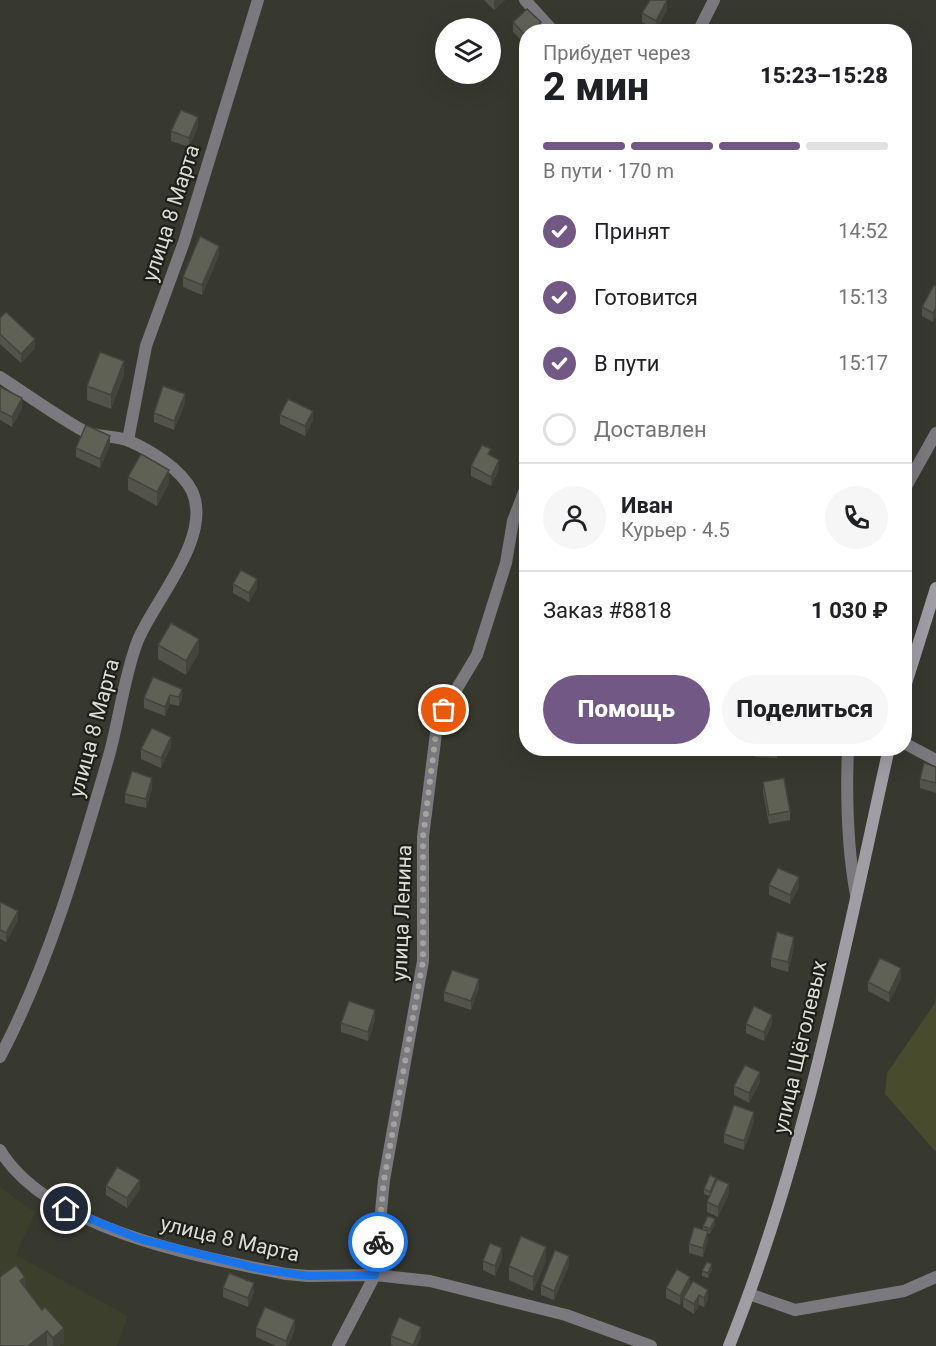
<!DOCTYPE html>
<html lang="ru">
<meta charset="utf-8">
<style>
body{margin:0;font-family:Roboto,sans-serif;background:#f6f6f6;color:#202124;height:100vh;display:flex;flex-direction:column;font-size:22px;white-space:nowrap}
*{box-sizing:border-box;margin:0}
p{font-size:20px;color:#757577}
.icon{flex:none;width:33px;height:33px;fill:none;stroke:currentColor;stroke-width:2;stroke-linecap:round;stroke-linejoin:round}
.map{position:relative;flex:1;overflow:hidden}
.panel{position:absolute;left:519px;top:24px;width:393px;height:732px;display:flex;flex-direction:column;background:#fff;border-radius:24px;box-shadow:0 6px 24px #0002}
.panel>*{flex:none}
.fabs{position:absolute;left:435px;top:18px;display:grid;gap:12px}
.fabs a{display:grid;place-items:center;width:66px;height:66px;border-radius:50%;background:#fff;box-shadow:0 6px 24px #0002;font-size:30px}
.pin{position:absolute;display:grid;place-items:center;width:51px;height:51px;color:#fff;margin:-26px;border:3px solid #fff;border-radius:50%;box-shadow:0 2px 6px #0007}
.courier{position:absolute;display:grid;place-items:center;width:60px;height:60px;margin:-30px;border:4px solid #1a73e8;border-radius:50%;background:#fff;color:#222;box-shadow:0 2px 8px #0007}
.headline em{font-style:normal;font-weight:800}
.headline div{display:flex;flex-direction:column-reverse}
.headline{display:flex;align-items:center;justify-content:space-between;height:102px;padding:0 24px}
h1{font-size:39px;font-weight:800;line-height:45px}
.bar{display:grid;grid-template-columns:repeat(4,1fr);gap:9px 6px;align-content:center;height:72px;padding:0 24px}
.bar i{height:8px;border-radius:4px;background:#e0e0e0}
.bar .selected{background:#715885}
.bar p{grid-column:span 4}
.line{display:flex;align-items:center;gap:15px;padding:0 24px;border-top:2px solid #e0e0e0}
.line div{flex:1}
.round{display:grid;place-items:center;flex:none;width:63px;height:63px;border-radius:32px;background:#f6f6f6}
ol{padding:0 24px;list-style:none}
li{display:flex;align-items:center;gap:18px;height:66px}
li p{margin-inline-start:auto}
li .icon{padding:6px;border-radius:50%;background:#715885;color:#fff;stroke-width:4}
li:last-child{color:#757577}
li i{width:33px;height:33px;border:3px solid #e0e0e0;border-radius:50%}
.primary-button{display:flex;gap:12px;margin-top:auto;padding:12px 24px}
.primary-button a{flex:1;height:69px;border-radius:36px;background:#715885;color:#fff;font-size:24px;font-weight:800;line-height:69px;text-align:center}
.primary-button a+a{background:#f6f6f6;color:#202124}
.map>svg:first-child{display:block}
.built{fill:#3d3f2d}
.green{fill:#484b2c}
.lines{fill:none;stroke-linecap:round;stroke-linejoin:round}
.minor{stroke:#7b797e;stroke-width:12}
.secondary{stroke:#a19da5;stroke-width:12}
.wall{fill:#535349}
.shaded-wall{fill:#43443c}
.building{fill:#606155;stroke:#43443c;stroke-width:1.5}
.done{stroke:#a2a39c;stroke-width:6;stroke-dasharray:0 10.8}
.route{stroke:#1a73e8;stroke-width:8}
.labels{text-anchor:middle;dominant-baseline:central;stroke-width:4.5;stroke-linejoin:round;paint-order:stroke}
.street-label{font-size:21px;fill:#dcddd7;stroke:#1f1f1a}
</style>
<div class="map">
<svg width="936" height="1346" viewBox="0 0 936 1346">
<rect width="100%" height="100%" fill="#37382e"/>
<path class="built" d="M 0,1187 L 35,1212 L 16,1255 L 128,1316 L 117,1346 L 0,1346 Z"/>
<path class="green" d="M 936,996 L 936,1152 L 885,1094 L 887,1073 L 935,1003 Z"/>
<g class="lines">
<g class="minor">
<path d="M 525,0 L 554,32"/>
<path d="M 698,32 L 714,0"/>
<path d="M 0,377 C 28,395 55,415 84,431 C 97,438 115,435 129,441 C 150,450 181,469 192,491 C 213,537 155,599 138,640 C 124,675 119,722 108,759 C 79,859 49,964 0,1057"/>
<path d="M 128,440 L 146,346 L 184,242 L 258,0"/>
<path d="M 904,490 L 936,433"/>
<path d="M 904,743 L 936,760"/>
<path d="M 848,748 C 846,798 847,846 856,895"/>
<path d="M 0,1150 C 48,1230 201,1257 286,1274 L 308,1276 L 375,1275 L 430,1281 L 566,1315 L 651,1346"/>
<path d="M 749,1294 L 795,1310 L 904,1291 L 936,1277"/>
<path d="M 338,1346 L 375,1275 L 384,1180 L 423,961 L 423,837 L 436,733 L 444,710 L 477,655 L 506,563 L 513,521 L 526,487"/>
</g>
<g class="secondary">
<path d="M 904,690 L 936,588"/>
<path d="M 729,1346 C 806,1154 844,950 889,748"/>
</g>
</g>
<g class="wall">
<path d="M 484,0 L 505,0 L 494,10 Z"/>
<path d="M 667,10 L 656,30 L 642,22 L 642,13 Z"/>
<path d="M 513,22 L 541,32 L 526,45 L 513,32 Z"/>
<path d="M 198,126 L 189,147 L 171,141 L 171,131 Z"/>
<path d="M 219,255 L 202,295 L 183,287 L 183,277 Z"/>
<path d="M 934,285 L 933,322 L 922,316 L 922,307 Z"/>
<path d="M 0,318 L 35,348 L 21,363 L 0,344 Z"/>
<path d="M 124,375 L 111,409 L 87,400 L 87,386 Z"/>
<path d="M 0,387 L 22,408 L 12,427 L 0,420 Z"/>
<path d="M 185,403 L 174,430 L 154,422 L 154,413 Z"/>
<path d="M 280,415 L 313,420 L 305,436 L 280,424 Z"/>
<path d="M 110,445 L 100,468 L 76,457 L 76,448 Z"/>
<path d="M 491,455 L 499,469 L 491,486 L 471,476 L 471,466 Z"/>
<path d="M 128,477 L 169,483 L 157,506 L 128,490 Z"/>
<path d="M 233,584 L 257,588 L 249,602 L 233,593 Z"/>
<path d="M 158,645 L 199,652 L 186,675 L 158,659 Z"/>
<path d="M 153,677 L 182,699 L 179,706 L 170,704 L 165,716 L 144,708 L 144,698 Z"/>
<path d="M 171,747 L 161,768 L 141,759 L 141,749 Z"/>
<path d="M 755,748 L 777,748 L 777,758 L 755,757 Z"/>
<path d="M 936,767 L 936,793 L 920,788 L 920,779 Z"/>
<path d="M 763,782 L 790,811 L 790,820 L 769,824 L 763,792 Z"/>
<path d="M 152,788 L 146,808 L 125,803 L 125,794 Z"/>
<path d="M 769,885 L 799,887 L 790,904 L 769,895 Z"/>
<path d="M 0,902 L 18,920 L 6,942 L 0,939 Z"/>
<path d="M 794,946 L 788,972 L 771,967 L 771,958 Z"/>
<path d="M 901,978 L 889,1002 L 868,991 L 868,982 Z"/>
<path d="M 479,988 L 471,1010 L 444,1001 L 444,992 Z"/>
<path d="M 375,1020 L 368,1041 L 341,1032 L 341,1023 Z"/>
<path d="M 746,1024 L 772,1024 L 764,1041 L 746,1033 Z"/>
<path d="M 760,1082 L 749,1103 L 734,1095 L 734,1086 Z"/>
<path d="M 754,1121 L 744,1150 L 724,1143 L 724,1134 Z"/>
<path d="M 716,1181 L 729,1193 L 718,1217 L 707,1212 L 707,1202 L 709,1196 L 704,1194 L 704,1189 Z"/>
<path d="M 106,1186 L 140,1189 L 127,1208 L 106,1195 Z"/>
<path d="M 715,1224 L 710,1234 L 708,1233 L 708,1240 L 703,1257 L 689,1253 L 689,1244 L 703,1229 L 703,1226 Z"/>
<path d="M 502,1258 L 495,1276 L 483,1270 L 483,1261 Z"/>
<path d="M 546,1261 L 533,1291 L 509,1280 L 509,1266 Z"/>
<path d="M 569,1265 L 554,1300 L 541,1295 L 541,1285 Z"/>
<path d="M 712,1269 L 708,1278 L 702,1276 L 702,1271 Z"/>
<path d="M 690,1286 L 708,1299 L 704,1307 L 699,1305 L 694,1314 L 683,1307 L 683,1299 L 680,1305 L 666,1298 L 666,1288 Z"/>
<path d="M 25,1287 L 64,1342 L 59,1346 L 48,1346 L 47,1345 Z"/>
<path d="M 223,1288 L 254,1292 L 248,1307 L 223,1297 Z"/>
<path d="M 256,1328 L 295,1329 L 288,1346 L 276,1346 L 256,1337 Z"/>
<path d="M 391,1336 L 421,1336 L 417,1346 L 394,1346 L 391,1345 Z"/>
</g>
<g class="shaded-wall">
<path d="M 495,0 L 505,0 L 494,10 L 494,1 Z"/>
<path d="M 667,0 L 667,10 L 656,30 L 656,21 Z"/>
<path d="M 541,22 L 541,32 L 531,32 Z"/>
<path d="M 198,117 L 198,126 L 189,147 L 189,138 Z"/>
<path d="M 219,246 L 219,255 L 202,295 L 202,285 Z"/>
<path d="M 936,308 L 936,317 L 933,322 L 933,313 Z"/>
<path d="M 35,339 L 35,348 L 21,363 L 21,354 Z"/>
<path d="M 908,360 L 908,369 L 904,375 L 904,366 Z"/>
<path d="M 124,361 L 124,375 L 111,409 L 111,395 Z"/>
<path d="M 185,394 L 185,403 L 174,430 L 174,421 Z"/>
<path d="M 22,398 L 22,408 L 12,427 L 12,417 Z"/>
<path d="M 313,411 L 313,420 L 305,436 L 305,426 Z"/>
<path d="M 110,436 L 110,445 L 100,468 L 100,459 Z"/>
<path d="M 499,460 L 499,469 L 491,486 L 491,477 Z"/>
<path d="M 169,470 L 169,483 L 157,506 L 157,492 Z"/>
<path d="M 257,579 L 257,588 L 249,602 L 249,593 Z"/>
<path d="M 199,639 L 199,652 L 186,675 L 186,661 Z"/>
<path d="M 182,689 L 182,699 L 179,706 L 179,697 Z"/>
<path d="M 170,695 L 170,704 L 165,716 L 165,707 Z"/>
<path d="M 171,737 L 171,747 L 161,768 L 161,758 Z"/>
<path d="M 152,778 L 152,788 L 146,808 L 146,799 Z"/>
<path d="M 799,877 L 799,887 L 790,904 L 790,895 Z"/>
<path d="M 18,911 L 18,920 L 6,942 L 6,933 Z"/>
<path d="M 794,937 L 794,946 L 788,972 L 788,962 Z"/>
<path d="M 901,968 L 901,978 L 889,1002 L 889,993 Z"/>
<path d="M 479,979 L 479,988 L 471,1010 L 471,1001 Z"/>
<path d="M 375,1010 L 375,1020 L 368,1041 L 368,1032 Z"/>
<path d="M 772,1015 L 772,1024 L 764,1041 L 764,1032 Z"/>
<path d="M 760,1072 L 760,1082 L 749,1103 L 749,1093 Z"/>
<path d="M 754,1112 L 754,1121 L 744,1150 L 744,1141 Z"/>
<path d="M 140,1180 L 140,1189 L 127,1208 L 127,1198 Z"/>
<path d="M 729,1184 L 729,1193 L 718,1217 L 718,1207 Z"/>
<path d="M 715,1219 L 715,1224 L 710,1234 L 710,1229 Z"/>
<path d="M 708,1231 L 708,1240 L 703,1257 L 703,1248 Z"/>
<path d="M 546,1247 L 546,1261 L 533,1291 L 533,1277 Z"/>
<path d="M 502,1248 L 502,1258 L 495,1276 L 495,1266 Z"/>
<path d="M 569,1256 L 569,1265 L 554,1300 L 554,1291 Z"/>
<path d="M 712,1264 L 712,1269 L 708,1278 L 708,1273 Z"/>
<path d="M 25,1277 L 25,1291 L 20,1281 Z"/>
<path d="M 690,1277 L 690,1286 L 680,1305 L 680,1296 Z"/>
<path d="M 254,1283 L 254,1292 L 248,1307 L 248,1298 Z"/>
<path d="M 708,1290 L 708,1299 L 704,1307 L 704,1298 Z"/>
<path d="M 699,1295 L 699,1305 L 694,1314 L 694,1304 Z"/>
<path d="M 295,1320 L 295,1329 L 288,1346 L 286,1346 L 286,1341 Z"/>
<path d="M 421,1327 L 421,1336 L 417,1346 L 413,1346 Z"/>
<path d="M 64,1328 L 64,1342 L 59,1346 L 53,1346 L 53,1338 Z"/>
<path d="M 47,1331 L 47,1345 L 46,1346 L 28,1346 Z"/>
</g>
<g class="building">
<path d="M 650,0 L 667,0 L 656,21 L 642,13 Z"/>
<path d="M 527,9 L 541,22 L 531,32 L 526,32 L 526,36 L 513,22 Z"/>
<path d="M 181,110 L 198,117 L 189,138 L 171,131 Z"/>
<path d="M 200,236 L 219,246 L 202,285 L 183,277 Z"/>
<path d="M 934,285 L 936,286 L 936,308 L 933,313 L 922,307 Z"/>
<path d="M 6,312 L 35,339 L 21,354 L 0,334 L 0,318 Z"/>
<path d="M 100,352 L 124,361 L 111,395 L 87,386 Z"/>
<path d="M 904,358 L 908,360 L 904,366 Z"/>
<path d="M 163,386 L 185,394 L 174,421 L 154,413 Z"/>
<path d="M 0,387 L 22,398 L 12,417 L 0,411 Z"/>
<path d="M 288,399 L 313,411 L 305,426 L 280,415 Z"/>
<path d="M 86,425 L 110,436 L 100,459 L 76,448 Z"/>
<path d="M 482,445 L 491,449 L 488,454 L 499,460 L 491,477 L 471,466 Z"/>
<path d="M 141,454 L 169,470 L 157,492 L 128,477 Z"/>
<path d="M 241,570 L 257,579 L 249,593 L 233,584 Z"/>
<path d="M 171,623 L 199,639 L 186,661 L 158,645 Z"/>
<path d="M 153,677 L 182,689 L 179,697 L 170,695 L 165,707 L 144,698 Z"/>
<path d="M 152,728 L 171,737 L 161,758 L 141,749 Z"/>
<path d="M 924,763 L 936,767 L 936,783 L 920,779 Z"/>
<path d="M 132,771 L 152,778 L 146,799 L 125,794 Z"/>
<path d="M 784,778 L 790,811 L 769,815 L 763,782 Z"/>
<path d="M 778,868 L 799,877 L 790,895 L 769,885 Z"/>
<path d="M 0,902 L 18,911 L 6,933 L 0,930 Z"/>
<path d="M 777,932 L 794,937 L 788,962 L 771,958 Z"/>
<path d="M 880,958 L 901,968 L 889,993 L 868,982 Z"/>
<path d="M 452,970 L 479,979 L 471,1001 L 444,992 Z"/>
<path d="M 349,1001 L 375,1010 L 368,1032 L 341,1023 Z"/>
<path d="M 754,1006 L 772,1015 L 764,1032 L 746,1024 Z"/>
<path d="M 745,1065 L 760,1072 L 749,1093 L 734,1086 Z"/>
<path d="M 734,1105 L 754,1112 L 744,1141 L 724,1134 Z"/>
<path d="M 117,1167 L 140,1180 L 127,1198 L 106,1186 Z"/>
<path d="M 710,1175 L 716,1178 L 710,1192 L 704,1189 Z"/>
<path d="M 717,1179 L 729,1184 L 718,1207 L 707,1202 Z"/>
<path d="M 708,1216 L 715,1219 L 710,1229 L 703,1226 Z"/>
<path d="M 694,1227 L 708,1231 L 703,1248 L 689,1244 Z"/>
<path d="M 521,1236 L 546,1247 L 533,1277 L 509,1266 Z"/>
<path d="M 490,1243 L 502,1248 L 495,1266 L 483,1261 Z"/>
<path d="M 555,1250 L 569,1256 L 554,1291 L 541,1285 Z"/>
<path d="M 707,1262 L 712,1264 L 708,1273 L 702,1271 Z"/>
<path d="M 16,1265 L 25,1277 L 20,1281 L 42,1310 L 45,1307 L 64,1328 L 53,1338 L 47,1331 L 28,1346 L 0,1346 L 0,1277 Z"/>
<path d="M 677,1269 L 690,1277 L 680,1296 L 666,1288 Z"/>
<path d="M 229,1273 L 254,1283 L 248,1298 L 223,1288 Z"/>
<path d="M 693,1281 L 708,1290 L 704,1298 L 699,1295 L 694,1304 L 683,1298 Z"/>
<path d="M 265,1307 L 295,1320 L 286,1341 L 256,1328 Z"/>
<path d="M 399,1317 L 421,1327 L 413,1345 L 391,1336 Z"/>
</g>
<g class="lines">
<path class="done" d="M 378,1242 L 384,1180 L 423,961 L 423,837 L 436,733 L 444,710"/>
<path class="route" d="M 66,1209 L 140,1239 L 261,1269 L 308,1276 L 375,1275 L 378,1242"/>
</g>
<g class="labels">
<g class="street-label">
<text transform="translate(171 213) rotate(-72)">улица 8 Марта</text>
<text transform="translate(94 728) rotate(-75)">улица 8 Марта</text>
<text transform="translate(402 913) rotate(-88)">улица Ленина</text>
<text transform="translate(800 1047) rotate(-77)">улица Щёголевых</text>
<text transform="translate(230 1239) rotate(13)">улица 8 Марта</text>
</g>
</g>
</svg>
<div class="fabs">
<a><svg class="icon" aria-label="layers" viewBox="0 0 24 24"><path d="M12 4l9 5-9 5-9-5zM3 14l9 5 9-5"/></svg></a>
</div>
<div class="pin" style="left:444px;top:710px;background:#ea580c"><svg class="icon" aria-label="bag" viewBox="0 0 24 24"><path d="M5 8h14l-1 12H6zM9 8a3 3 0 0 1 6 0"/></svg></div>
<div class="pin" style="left:66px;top:1209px;background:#1f2937"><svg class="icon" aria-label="home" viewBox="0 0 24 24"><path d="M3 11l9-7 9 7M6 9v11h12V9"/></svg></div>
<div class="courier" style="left:378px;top:1242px"><svg class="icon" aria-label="bike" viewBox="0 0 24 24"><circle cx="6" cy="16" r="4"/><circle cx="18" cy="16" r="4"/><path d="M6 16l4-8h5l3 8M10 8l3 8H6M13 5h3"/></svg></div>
<section class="panel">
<div class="headline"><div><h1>2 мин</h1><p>Прибудет через</p></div><em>15:23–15:28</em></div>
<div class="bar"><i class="selected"></i><i class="selected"></i><i class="selected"></i><i></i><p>В пути · 170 m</p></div>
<ol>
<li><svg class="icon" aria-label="check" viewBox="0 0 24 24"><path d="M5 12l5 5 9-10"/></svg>Принят<p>14:52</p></li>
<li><svg class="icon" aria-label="check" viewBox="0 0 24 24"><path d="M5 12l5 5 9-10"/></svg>Готовится<p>15:13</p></li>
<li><svg class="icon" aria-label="check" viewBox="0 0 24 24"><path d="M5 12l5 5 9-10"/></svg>В пути<p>15:17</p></li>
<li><i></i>Доставлен</li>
</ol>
<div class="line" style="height:108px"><a class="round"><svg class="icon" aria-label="person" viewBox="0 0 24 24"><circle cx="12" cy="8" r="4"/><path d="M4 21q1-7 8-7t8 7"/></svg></a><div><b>Иван</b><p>Курьер · 4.5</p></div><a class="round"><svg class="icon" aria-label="phone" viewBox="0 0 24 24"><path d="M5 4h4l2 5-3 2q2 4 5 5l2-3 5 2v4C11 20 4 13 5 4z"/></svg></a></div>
<div class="line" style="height:78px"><div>Заказ #8818</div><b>1 030 ₽</b></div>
<div class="primary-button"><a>Помощь</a><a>Поделиться</a></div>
</section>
</div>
